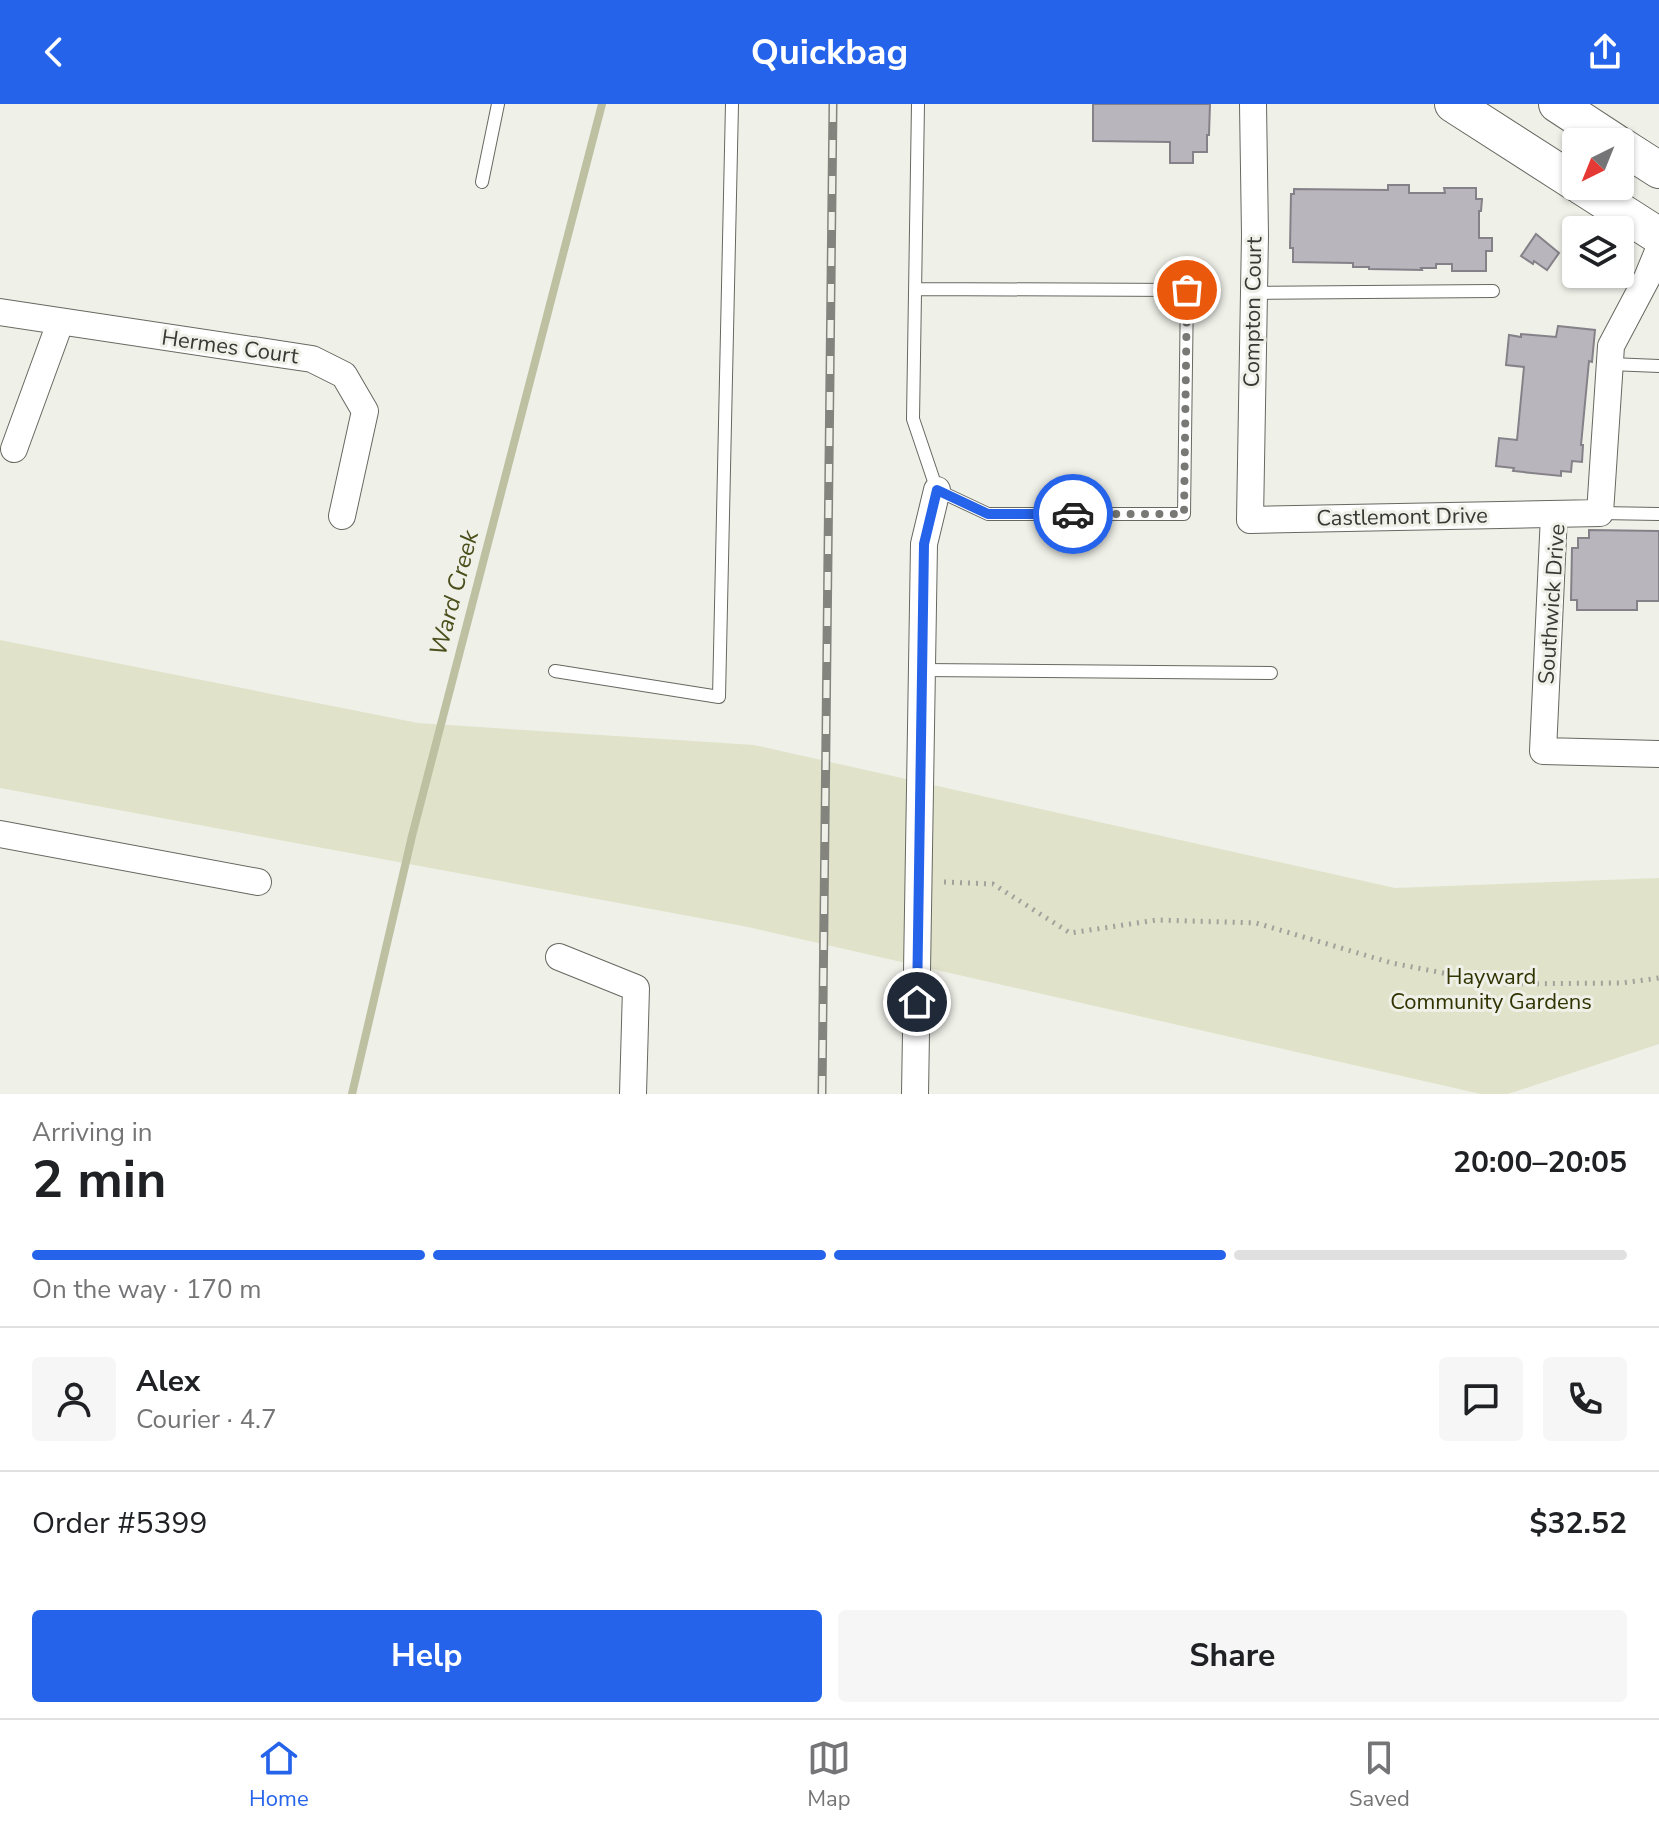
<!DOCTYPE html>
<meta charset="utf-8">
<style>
body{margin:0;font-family:"Nunito Sans",sans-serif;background:#f6f6f6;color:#202124;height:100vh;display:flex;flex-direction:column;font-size:30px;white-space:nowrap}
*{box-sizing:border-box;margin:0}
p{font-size:26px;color:#757577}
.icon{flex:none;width:44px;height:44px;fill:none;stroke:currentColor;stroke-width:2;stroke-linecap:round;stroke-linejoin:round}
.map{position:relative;height:990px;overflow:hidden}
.details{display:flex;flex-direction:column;background:#fff;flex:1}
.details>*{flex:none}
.needle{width:52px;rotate:223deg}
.tools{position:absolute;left:1562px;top:24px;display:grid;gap:16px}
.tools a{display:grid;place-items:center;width:72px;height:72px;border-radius:8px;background:#fff;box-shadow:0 2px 6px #0004;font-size:40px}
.pin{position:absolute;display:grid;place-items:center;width:68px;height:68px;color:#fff;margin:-34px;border:4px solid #fff;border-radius:50%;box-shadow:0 2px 8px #0007}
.courier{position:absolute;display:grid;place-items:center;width:80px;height:80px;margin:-40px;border:6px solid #2563eb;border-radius:50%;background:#fff;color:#222;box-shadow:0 2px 10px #0007}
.head em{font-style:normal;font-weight:700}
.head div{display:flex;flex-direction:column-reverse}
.head{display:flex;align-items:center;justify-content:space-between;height:136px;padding:0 32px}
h1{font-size:52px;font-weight:700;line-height:60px}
.bar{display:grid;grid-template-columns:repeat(4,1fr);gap:12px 8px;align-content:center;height:96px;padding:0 32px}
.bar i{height:10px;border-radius:6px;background:#e0e0e0}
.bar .selected{background:#2563eb}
.bar p{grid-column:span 4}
.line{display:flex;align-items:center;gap:20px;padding:0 32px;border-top:2px solid #e0e0e0}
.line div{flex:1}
.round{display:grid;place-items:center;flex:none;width:84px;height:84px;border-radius:8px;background:#f6f6f6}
.cta{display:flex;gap:16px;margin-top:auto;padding:16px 32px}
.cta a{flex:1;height:92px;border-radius:8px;background:#2563eb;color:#fff;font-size:32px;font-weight:700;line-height:92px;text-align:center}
.cta a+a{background:#f6f6f6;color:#202124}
header{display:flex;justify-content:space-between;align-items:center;height:104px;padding:0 32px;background:#2563eb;color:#fff;font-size:36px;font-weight:700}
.tabs{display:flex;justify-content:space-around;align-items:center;height:112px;border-top:2px solid #e0e0e0;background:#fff;font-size:22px;color:#757577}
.tabs a{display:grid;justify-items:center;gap:4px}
.tabs .selected{color:#2563eb}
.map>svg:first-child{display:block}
.green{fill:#e0e3c9}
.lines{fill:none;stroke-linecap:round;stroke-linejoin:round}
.stream{stroke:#bdc1a2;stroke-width:8}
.building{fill:#b9b5bc;stroke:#858188;stroke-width:2}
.lane-casing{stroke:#676861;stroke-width:14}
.street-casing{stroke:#676861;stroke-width:28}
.secondary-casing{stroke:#676861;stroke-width:38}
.path{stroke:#a1a29c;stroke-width:5;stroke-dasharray:2 6;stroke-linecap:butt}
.lane{stroke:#fff;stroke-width:12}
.street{stroke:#fff;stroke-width:26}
.secondary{stroke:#fff;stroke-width:36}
.rail-casing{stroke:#83847e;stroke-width:9}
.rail{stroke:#eff0e8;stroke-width:6;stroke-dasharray:18;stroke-linecap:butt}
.done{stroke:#787974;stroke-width:8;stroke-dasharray:0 14.4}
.route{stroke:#2563eb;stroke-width:10}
.labels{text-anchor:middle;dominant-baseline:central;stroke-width:6;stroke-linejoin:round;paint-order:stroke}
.street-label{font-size:22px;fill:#383935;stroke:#eff0e8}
.park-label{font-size:22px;fill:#313400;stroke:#eff0e8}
.water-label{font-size:24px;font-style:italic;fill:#4b4f1c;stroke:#eff0e8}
</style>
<header><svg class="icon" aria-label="back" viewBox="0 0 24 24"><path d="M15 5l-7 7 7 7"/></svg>Quickbag<svg class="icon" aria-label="share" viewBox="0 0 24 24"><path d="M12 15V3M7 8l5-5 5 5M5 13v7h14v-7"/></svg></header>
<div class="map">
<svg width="1659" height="990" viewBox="0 0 1659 990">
<rect width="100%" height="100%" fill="#eff0e8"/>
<path class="green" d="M 0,536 L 418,619 L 754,641 L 1395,784 L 1659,774 L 1659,940 L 1508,990 L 1481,990 L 748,823 L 0,684 Z"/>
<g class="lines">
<path class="stream" d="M 352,990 L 412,732 L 602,0"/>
</g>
<g class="building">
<path d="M 1093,0 L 1210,0 L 1209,31 L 1207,31 L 1207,48 L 1193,48 L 1193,59 L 1170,59 L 1170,38 L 1093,37 Z"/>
<path d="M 1388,81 L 1409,81 L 1409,89 L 1445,89 L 1444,84 L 1476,84 L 1476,95 L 1482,95 L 1481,107 L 1479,107 L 1479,134 L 1492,134 L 1492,147 L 1486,147 L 1486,167 L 1452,167 L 1452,160 L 1436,160 L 1436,164 L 1421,164 L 1422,166 L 1369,165 L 1369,163 L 1353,163 L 1353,159 L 1293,158 L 1293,144 L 1290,144 L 1291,90 L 1294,90 L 1294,85 L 1388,86 Z"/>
<path d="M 1536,130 L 1559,149 L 1547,166 L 1534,157 L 1533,160 L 1521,152 Z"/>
<path d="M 1558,222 L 1595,226 L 1592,258 L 1589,257 L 1581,341 L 1583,341 L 1582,358 L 1572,357 L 1571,368 L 1561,367 L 1561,372 L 1513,367 L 1514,364 L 1496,362 L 1499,334 L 1517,336 L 1524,263 L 1506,261 L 1509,231 L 1521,233 L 1521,230 L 1556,233 Z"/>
<path d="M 1589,426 L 1659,427 L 1659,497 L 1637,497 L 1637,506 L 1577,506 L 1577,496 L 1571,496 L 1572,444 L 1578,444 L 1578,434 L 1589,434 Z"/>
</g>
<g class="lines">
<defs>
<g id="lane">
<path d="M 482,78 L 498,0"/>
<path d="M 915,185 L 1187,186 L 1184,410 L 988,410 L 937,386 L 913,315 L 918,0"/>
<path d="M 1254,189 L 1493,187"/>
<path d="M 1610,260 L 1659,262"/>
<path d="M 1600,409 L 1659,410"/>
<path d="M 922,566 L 1271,569"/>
<path d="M 555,567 L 719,593 L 732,0"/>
</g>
<g id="street">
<path d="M 1253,0 L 1255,131 L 1250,416 L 1600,409 L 1611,242 L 1647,174 L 1659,145"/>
<path d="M 0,208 L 312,255 L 344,271 L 365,307 L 342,412"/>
<path d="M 14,345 L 60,219"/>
<path d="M 1554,411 L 1543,647 L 1659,650"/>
<path d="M 0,730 L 258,778"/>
<path d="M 559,853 L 636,884 L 633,990"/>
<path d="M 915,990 L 924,440 L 937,386"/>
</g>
<g id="secondary">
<path d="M 1453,0 L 1576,79"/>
<path d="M 1557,0 L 1615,38"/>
<path d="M 1620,41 L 1659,66"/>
<path d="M 1581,82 L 1659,132"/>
</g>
</defs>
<use href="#lane" class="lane-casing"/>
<use href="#street" class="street-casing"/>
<use href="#secondary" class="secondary-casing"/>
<path class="path" d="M 944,778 L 993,780 L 1070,829 L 1157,816 L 1256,819 L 1392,859 L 1499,880 L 1622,879 L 1659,874"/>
<use href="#lane" class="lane"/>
<use href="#street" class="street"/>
<use href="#secondary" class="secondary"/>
<defs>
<path id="rail" d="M 822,990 L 833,0"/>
</defs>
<use href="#rail" class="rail-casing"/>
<use href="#rail" class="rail"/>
</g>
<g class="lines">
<path class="done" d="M 1073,410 L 1184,410 L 1187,186"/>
<path class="route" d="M 917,898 L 924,440 L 937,386 L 988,410 L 1073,410"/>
</g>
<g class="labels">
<g class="street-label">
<text transform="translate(1253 208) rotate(-89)">Compton Court</text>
<text transform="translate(230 243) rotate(8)">Hermes Court</text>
<text transform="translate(1402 413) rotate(-1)">Castlemont Drive</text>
<text transform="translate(1552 500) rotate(-86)">Southwick Drive</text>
</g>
<g class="park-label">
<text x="1491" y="873">Hayward<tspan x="1491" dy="25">Community Gardens</tspan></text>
</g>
<g class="water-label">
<text transform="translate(454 489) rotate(-75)">Ward Creek</text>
</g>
</g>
</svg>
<div class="tools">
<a><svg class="needle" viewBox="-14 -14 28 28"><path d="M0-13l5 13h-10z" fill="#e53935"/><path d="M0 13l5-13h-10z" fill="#757577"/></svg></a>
<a><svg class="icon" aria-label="layers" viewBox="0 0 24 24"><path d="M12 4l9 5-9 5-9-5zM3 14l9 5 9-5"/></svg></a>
</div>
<div class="pin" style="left:1187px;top:186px;background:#ea580c"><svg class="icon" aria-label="bag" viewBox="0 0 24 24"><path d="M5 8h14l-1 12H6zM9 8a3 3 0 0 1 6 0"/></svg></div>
<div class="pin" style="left:917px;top:898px;background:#1f2937"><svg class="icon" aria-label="home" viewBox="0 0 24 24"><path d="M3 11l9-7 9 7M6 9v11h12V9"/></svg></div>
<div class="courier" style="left:1073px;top:410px"><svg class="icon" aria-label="car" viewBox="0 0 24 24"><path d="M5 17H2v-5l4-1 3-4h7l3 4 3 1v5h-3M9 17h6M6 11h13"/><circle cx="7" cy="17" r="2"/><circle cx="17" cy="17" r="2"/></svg></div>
</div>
<section class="details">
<div class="head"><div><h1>2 min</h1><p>Arriving in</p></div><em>20:00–20:05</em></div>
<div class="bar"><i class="selected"></i><i class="selected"></i><i class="selected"></i><i></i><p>On the way · 170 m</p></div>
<div class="line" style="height:144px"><a class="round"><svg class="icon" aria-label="person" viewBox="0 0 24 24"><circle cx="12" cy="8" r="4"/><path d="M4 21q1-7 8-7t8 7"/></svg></a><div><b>Alex</b><p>Courier · 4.7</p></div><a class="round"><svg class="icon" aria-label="chat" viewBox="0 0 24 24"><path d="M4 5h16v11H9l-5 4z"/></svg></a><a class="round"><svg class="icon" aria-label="phone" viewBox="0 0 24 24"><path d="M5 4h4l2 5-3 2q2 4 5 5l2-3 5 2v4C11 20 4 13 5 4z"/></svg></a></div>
<div class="line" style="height:104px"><div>Order #5399</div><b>$32.52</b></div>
<div class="cta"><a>Help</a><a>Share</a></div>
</section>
<nav class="tabs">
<a class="selected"><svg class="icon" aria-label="home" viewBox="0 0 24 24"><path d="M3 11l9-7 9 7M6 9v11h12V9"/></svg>Home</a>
<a><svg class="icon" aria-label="map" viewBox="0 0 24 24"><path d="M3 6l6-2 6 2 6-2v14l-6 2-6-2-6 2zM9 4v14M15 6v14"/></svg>Map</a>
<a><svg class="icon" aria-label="saved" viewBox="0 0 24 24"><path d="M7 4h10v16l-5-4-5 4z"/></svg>Saved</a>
</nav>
